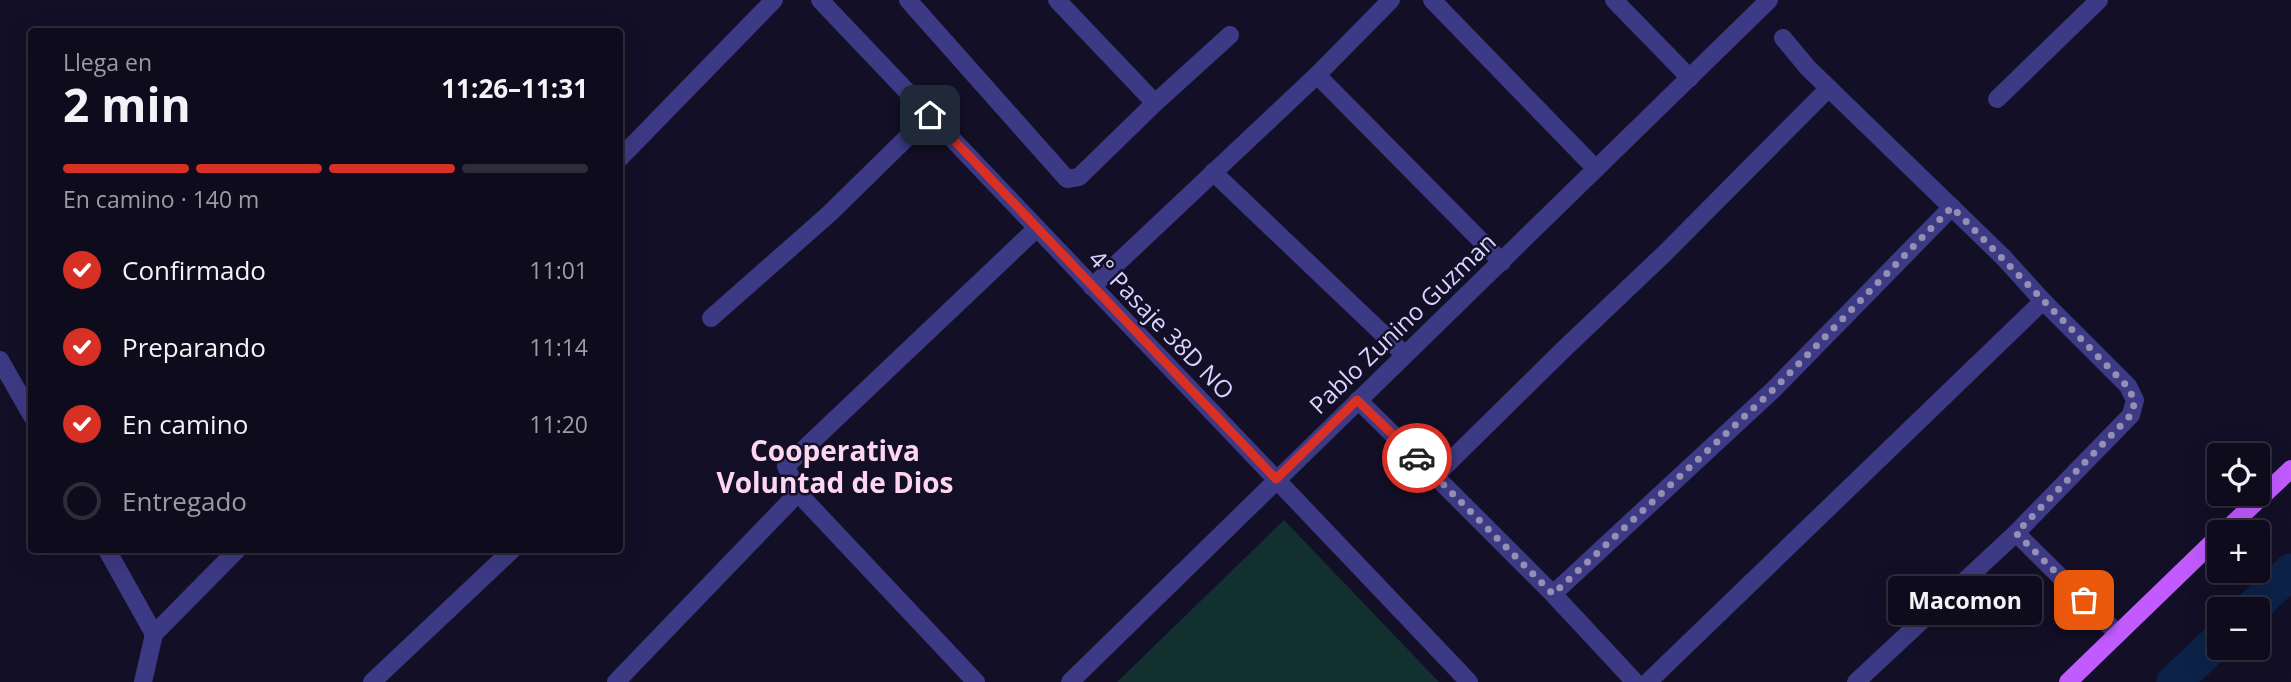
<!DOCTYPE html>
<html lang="es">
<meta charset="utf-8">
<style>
body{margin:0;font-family:"Open Sans",sans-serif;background:#171425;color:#f1f3f6;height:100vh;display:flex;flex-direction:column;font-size:26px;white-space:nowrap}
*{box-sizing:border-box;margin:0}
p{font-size:23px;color:#9b9ba3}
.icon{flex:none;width:38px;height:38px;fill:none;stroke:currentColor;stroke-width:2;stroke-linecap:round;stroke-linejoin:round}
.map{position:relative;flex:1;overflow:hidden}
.drawer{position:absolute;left:28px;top:28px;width:595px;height:525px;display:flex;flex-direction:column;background:#0e0b1c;border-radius:7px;box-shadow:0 7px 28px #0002,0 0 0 2px #2e2b3b}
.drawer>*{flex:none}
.tools{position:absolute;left:2207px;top:443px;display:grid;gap:14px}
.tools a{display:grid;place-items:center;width:63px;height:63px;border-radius:7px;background:#0e0b1c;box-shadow:0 7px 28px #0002,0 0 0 2px #2e2b3b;font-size:35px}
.pin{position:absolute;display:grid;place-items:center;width:60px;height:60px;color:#fff;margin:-30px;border-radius:14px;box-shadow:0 4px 10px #0006}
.courier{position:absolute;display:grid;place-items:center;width:70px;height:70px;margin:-35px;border:5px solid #d93025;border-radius:50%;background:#fff;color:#222;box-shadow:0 2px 9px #0007}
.bubble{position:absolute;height:49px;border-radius:7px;background:#0e0b1c;box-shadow:0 7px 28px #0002,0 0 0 2px #2e2b3b;font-size:23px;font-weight:700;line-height:49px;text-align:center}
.head em{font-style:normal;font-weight:700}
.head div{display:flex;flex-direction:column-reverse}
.head{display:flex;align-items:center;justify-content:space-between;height:119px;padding:0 35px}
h1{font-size:46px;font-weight:700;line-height:52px}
.bar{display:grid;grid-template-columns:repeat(4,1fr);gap:10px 7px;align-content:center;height:84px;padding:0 35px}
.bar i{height:9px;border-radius:5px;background:#2e2b3b}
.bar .current{background:#d93025}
.bar p{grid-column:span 4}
ol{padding:0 35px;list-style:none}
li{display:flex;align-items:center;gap:21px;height:77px}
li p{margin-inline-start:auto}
li .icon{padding:7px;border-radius:50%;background:#d93025;color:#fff;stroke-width:4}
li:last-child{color:#9b9ba3}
li i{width:38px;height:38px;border:4px solid #2e2b3b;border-radius:50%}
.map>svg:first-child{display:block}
.green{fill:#12302f}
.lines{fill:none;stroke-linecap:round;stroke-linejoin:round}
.canal{stroke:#0c2248;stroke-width:35}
.minor{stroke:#3d3a85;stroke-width:18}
.major{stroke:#c25bff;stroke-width:18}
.done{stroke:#948fb3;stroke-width:7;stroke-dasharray:0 12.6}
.route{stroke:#d93025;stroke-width:9}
.labels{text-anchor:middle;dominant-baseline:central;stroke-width:5;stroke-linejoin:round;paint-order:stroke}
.street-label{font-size:24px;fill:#d9d4ff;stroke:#130f26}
.quarter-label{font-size:28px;font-weight:bold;fill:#ffd6f0;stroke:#130f26}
</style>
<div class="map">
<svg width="2291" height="682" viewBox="0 0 2291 682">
<rect width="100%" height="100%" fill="#130f26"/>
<path class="green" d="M 1284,520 L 1439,682 L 1117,682 Z"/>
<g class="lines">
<g class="canal">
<path d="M 2251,609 L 2291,571"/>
<path d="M 2174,682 L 2219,640"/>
</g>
<g class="minor">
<path d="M 820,0 L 1469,682"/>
<path d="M 908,0 L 1067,179 L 1079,177 L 1155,103 L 1230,35"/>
<path d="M 1057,0 L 1155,103"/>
<path d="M 1432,0 L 1596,169"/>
<path d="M 1614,0 L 1690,78"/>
<path d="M 1783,38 L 1808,68 L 2003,257 L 2043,301 L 2128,386 L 2135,400 L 2131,415 L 2016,533 L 1856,682"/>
<path d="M 1317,75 L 1502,262"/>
<path d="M 1997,99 L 2099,0"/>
<path d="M 620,158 L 774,0"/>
<path d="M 1213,172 L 1405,355"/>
<path d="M 1092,287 L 1317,75 L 1391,0"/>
<path d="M 711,318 L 829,214 L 930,115"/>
<path d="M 0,360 L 32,416"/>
<path d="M 1358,400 L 1435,476"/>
<path d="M 2016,533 L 2118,634"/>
<path d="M 107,550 L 154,634"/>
<path d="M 1553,594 L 1774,389 L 1952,207"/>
<path d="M 143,682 L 154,634 L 237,550"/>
<path d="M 372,682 L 512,550"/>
<path d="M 616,682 L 798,493"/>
<path d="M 976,682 L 798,493 L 786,466 L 1037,228"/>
<path d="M 1070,682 L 1769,0"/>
<path d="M 1635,682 L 1553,594 L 1435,476 L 1564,349 L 1663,255 L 1829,88"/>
<path d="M 1648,682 L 2043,301"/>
</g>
<g class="major">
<path d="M 2224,532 L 2291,469"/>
<path d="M 2068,682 L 2219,536"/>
</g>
</g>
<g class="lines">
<path class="done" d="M 1417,458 L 1553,594 L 1774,389 L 1952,207 L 2127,386 L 2135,401 L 2131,415 L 2016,533 L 2084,600"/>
<path class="route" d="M 930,115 L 1276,479 L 1357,400 L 1417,458"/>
</g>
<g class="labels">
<g class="street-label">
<text transform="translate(1402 323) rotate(-44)">Pablo Zunino Guzman</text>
<text transform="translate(1162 324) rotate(46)">4° Pasaje 38D NO</text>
</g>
<g class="quarter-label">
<text x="835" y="450">Cooperativa<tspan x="835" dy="32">Voluntad de Dios</tspan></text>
</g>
</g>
</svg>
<div class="tools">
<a><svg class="icon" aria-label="locate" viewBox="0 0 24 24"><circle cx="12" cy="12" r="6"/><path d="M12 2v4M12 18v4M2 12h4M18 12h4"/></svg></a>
<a>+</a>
<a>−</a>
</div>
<div class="pin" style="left:2084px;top:600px;background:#ea580c"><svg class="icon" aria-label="bag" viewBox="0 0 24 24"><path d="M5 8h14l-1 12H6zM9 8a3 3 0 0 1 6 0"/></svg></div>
<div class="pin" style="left:930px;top:115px;background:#1f2937"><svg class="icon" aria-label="home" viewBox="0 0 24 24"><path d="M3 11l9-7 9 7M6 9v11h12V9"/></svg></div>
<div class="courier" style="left:1417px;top:458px"><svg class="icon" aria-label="car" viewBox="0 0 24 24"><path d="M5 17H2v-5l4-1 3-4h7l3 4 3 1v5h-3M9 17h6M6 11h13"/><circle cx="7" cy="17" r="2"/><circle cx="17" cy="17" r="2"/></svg></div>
<div class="bubble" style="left:1888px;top:576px;width:154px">Macomon</div>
<section class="drawer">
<div class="head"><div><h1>2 min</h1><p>Llega en</p></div><em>11:26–11:31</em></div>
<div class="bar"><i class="current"></i><i class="current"></i><i class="current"></i><i></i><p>En camino · 140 m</p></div>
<ol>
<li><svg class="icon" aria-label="check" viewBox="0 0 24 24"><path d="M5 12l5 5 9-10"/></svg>Confirmado<p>11:01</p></li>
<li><svg class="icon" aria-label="check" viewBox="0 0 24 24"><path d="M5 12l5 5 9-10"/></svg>Preparando<p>11:14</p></li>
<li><svg class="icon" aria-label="check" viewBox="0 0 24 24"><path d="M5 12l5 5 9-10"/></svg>En camino<p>11:20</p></li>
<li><i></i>Entregado</li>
</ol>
</section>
</div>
